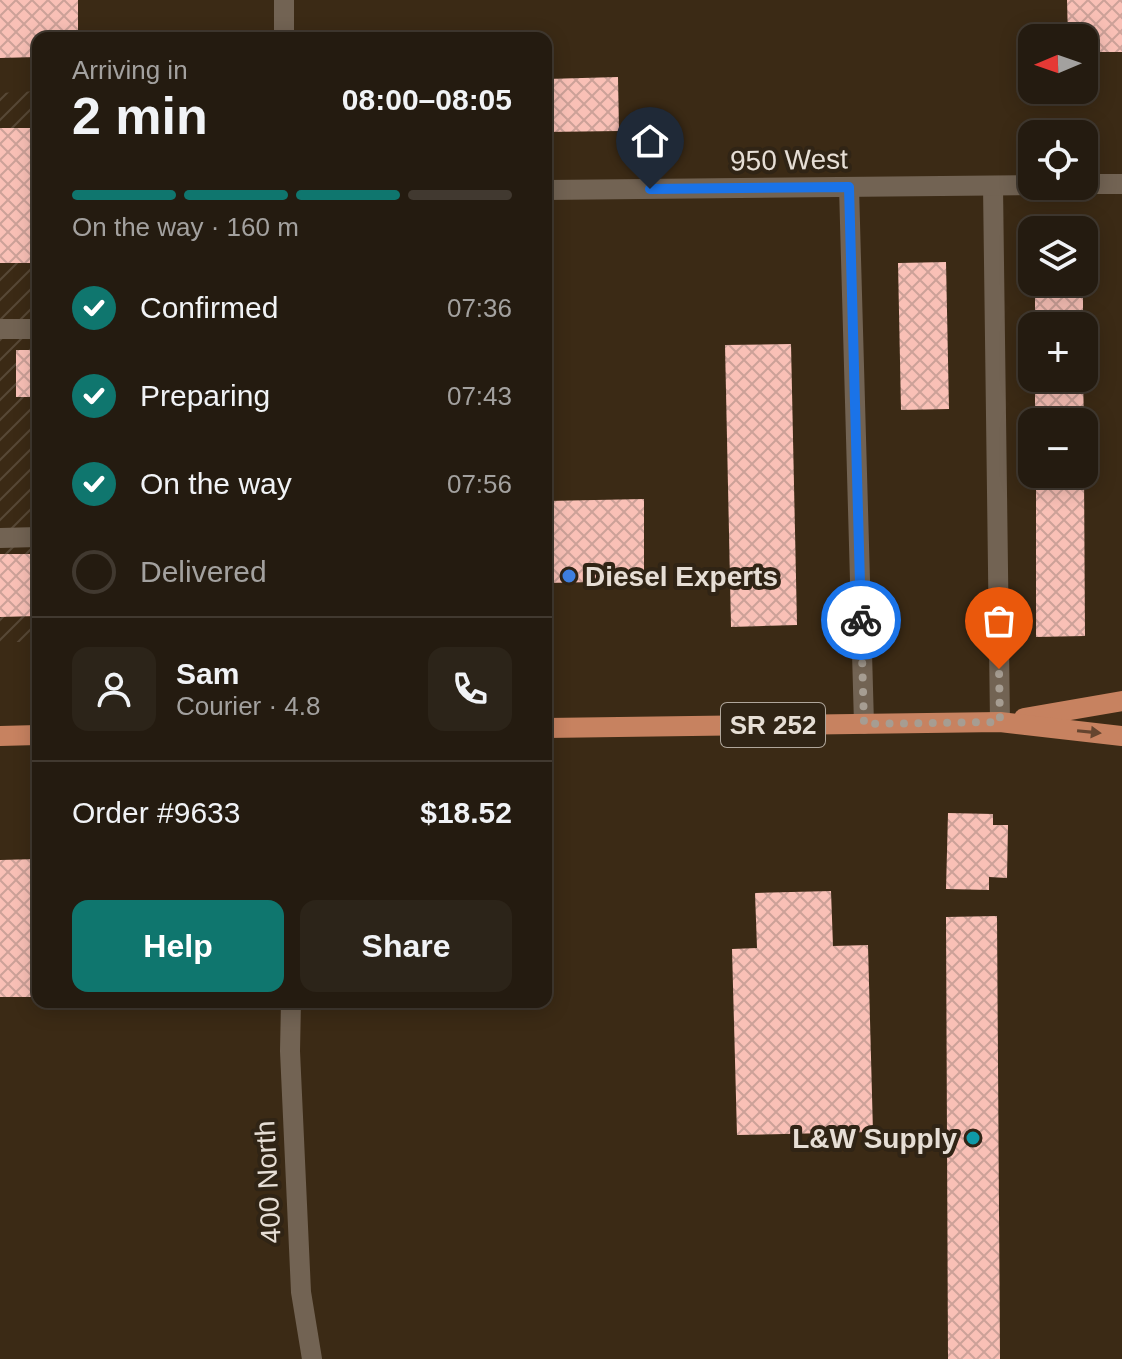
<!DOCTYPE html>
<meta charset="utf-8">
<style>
body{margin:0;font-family:Arial,sans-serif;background:#2c2419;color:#f1f3f6;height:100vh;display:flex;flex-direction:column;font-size:30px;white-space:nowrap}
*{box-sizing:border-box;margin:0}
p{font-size:26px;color:#a3a19f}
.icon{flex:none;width:44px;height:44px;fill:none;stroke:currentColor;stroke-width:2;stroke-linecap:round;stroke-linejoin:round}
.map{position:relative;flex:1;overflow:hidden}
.side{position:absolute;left:32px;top:32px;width:520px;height:976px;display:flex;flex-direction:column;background:#241b10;border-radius:16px;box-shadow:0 4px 20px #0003,0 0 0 2px #413930}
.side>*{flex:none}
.needle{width:52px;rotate:268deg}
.buttons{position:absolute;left:1018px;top:24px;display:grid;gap:16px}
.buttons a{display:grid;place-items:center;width:80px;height:80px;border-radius:16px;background:#241b10;box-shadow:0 4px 20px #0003,0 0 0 2px #413930;font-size:40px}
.pin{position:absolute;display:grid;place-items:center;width:68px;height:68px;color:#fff;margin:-82px -34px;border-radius:50% 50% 50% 0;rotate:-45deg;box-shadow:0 0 8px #0007}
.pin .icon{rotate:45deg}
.courier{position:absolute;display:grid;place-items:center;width:80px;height:80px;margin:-40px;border:6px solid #1a73e8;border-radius:50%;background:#fff;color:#222;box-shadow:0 2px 10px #0007}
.headline em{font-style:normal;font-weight:600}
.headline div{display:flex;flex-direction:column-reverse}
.headline{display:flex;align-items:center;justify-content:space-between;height:136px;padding:0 40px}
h1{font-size:52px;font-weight:600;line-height:60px}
.bar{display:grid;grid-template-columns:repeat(4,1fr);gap:12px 8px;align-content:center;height:96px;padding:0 40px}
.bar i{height:10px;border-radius:6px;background:#413930}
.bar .current{background:#0f766e}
.bar p{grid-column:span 4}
.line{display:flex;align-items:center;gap:20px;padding:0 40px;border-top:2px solid #413930}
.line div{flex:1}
.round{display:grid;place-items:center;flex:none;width:84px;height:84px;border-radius:16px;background:#2c2419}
ol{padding:0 40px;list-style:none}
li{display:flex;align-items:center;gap:24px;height:88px}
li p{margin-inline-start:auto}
li .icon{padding:8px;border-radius:50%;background:#0f766e;color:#fff;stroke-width:4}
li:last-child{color:#a3a19f}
li i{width:44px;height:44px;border:4px solid #413930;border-radius:50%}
.action{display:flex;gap:16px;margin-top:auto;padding:16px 40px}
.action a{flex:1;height:92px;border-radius:16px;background:#0f766e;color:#fff;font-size:32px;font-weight:600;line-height:92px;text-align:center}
.action a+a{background:#2c2419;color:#f1f3f6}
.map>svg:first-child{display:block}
.built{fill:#3b2a15;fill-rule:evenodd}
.industrial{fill:url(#industrial-furrows)}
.building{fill:url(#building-cross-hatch)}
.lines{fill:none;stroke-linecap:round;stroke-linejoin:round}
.minor{stroke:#726353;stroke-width:20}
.major{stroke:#c78260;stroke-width:20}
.oneway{fill:#65452f}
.done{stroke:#a69d92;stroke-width:8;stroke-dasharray:0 14.4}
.route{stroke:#1a73e8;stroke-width:10}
.shop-dot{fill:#3f7fe0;stroke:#302415;stroke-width:3}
.culture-dot{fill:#0f9aa8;stroke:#302415;stroke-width:3}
.labels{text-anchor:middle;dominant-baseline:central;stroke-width:8;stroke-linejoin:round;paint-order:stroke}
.shield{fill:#302415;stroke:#afa69b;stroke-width:2}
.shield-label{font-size:26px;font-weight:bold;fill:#e6ded5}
.street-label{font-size:28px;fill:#e6ded5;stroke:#302415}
.poi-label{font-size:28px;font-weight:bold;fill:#e6ded5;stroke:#302415;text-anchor:start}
</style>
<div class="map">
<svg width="1122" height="1359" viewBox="0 0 1122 1359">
<defs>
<pattern id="industrial-furrows" width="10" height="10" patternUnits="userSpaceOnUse" patternTransform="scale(2)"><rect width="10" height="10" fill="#3b2a15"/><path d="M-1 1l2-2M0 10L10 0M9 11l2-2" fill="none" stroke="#574836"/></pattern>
<pattern id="building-cross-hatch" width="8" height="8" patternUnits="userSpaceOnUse" patternTransform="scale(2)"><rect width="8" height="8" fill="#f9c0b6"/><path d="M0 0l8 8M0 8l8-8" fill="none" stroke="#cca198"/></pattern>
</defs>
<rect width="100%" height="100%" fill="#302415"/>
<path class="built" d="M 0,0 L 1122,0 L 1122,1359 L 0,1359 ZM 38,38 L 546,38 L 546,1002 L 38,1002 ZM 1032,38 L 1084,38 L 1084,90 L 1032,90 ZM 1032,134 L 1084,134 L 1084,186 L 1032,186 ZM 1032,230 L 1084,230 L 1084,282 L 1032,282 ZM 1032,326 L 1084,326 L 1084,378 L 1032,378 ZM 1032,422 L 1084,422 L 1084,474 L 1032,474 Z"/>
<path class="industrial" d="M 38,91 L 38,642 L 0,642 L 0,93 Z"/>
<g class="building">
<path d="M 0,0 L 78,0 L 78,38 L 38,38 L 38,57 L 0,58 Z"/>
<path d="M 1067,0 L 1122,0 L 1122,52 L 1084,52 L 1084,38 L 1068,38 Z"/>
<path d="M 618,77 L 619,131 L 546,132 L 546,79 Z"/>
<rect x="0" y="128" width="38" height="135"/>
<path d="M 946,262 L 949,409 L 901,410 L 898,263 Z"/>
<rect x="1035" y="282" width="48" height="44"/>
<path d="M 791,344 L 797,625 L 731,627 L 725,345 Z"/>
<rect x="16" y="350" width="22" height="47"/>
<path d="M 1035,378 L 1083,378 L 1084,422 L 1035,422 Z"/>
<path d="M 1036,474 L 1084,474 L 1085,636 L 1036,637 Z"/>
<path d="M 644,499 L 644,581 L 546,583 L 546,501 Z"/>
<path d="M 0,554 L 38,554 L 38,616 L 0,617 Z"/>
<path d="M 948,813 L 993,814 L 993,825 L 1008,825 L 1007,878 L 989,877 L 989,890 L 946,889 Z"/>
<path d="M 38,859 L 38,997 L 0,997 L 0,860 Z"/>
<path d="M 831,891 L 833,946 L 868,945 L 873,1132 L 737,1135 L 732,949 L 757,948 L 755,893 Z"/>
<path d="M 997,916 L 1000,1359 L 948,1359 L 946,917 Z"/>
</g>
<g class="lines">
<g class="minor">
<path d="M 284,0 L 284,38"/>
<path d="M 1084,184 L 1122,184"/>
<path d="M 993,186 L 1000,722"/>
<path d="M 849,187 L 864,724"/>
<path d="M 546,190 L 1032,185"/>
<path d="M 0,329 L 38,329"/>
<path d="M 0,538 L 38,537"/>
<path d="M 291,1002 L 290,1051 L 301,1292 L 312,1359"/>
</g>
<g class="major">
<path d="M 1024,718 L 1122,701"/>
<path d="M 546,728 L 1000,722 L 1122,736"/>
<path d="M 0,736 L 38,735"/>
</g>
</g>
<defs><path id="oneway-solid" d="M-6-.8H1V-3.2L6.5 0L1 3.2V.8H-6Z" transform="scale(2)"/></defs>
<use class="oneway" href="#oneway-solid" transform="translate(1089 732) rotate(6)"/>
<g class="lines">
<path class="done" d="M 861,620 L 864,724 L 1000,722 L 999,669"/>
<path class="route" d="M 650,189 L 849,187 L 861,620"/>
</g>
<circle class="shop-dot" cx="569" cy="576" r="8"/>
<circle class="culture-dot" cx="973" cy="1138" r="8"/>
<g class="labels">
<rect class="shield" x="721" y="703" width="104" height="44" rx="6"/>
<g class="shield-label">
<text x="773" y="725">SR 252</text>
</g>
<g class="street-label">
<text transform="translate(789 160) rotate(-1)">950 West</text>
<text transform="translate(268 1182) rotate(-93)">400 North</text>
</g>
<g class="poi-label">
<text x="585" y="576">Diesel Experts</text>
<text x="957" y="1138" text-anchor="end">L&amp;W Supply</text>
</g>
</g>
</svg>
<div class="buttons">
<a><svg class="needle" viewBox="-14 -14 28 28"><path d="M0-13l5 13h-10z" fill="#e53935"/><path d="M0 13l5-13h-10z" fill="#a3a19f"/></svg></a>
<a><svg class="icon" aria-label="locate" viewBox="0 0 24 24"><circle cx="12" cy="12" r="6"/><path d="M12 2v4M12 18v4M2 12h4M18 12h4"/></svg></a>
<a><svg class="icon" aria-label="layers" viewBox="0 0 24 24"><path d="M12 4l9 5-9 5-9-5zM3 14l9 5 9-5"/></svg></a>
<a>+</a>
<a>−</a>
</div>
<div class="pin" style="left:999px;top:669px;background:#ea580c"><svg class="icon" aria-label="bag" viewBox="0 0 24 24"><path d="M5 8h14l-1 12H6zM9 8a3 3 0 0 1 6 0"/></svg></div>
<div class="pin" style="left:650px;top:189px;background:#1f2937"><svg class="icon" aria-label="home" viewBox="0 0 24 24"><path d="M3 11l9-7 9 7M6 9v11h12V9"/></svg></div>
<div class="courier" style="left:861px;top:620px"><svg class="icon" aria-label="bike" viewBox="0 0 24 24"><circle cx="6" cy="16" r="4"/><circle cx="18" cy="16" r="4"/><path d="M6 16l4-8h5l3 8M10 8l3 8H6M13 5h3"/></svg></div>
<section class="side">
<div class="headline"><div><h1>2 min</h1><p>Arriving in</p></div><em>08:00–08:05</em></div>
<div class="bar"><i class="current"></i><i class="current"></i><i class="current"></i><i></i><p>On the way · 160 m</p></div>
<ol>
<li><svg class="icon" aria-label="check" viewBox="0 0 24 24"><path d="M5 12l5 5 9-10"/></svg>Confirmed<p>07:36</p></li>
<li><svg class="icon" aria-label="check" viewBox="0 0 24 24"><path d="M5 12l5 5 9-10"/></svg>Preparing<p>07:43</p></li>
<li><svg class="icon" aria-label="check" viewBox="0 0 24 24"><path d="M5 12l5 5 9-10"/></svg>On the way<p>07:56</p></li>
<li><i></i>Delivered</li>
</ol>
<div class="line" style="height:144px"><a class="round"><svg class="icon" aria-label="person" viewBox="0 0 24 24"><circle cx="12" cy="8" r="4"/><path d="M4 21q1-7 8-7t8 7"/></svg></a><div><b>Sam</b><p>Courier · 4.8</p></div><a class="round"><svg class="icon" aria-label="phone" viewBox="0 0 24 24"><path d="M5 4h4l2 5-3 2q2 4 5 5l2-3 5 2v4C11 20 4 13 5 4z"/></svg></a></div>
<div class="line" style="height:104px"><div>Order #9633</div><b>$18.52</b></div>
<div class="action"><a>Help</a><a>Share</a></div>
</section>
</div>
